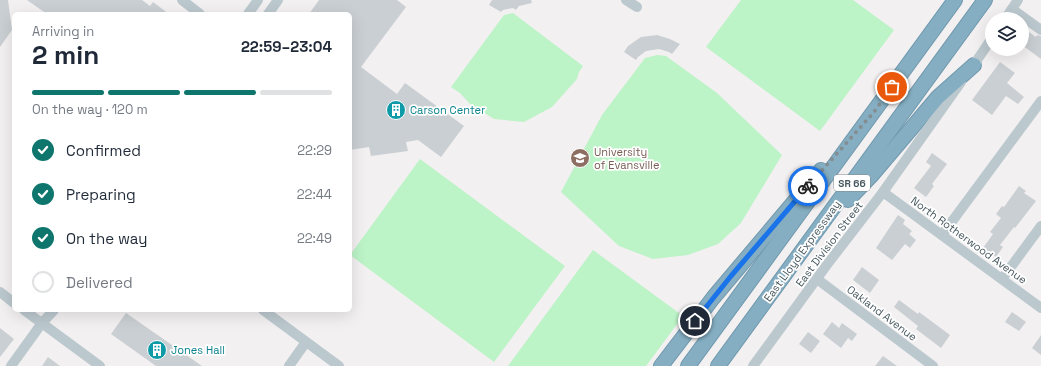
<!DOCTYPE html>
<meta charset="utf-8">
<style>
body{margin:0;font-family:"Space Grotesk",sans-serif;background:#f6f6f7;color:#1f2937;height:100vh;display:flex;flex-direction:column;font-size:15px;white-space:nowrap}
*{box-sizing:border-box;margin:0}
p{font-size:13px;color:#747a83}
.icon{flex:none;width:22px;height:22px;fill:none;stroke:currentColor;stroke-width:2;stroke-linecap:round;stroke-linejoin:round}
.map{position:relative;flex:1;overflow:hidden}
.side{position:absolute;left:12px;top:12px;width:340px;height:300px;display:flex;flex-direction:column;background:#fff;border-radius:6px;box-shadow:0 4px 16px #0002}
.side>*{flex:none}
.tools{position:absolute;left:985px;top:12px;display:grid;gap:8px}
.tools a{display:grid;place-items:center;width:44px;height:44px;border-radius:50%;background:#fff;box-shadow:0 4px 16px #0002;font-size:20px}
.pin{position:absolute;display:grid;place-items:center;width:34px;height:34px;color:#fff;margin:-17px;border:2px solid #fff;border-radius:50%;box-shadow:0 1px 4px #0007}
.courier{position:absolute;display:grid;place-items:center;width:40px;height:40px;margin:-20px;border:3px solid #1a73e8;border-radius:50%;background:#fff;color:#222;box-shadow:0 1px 5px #0007}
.overview em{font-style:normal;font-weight:600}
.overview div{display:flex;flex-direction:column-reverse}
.overview{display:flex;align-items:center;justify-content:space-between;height:68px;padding:0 20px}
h1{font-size:26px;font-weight:600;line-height:30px}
.bar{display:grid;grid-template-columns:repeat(4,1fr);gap:6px 4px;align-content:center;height:48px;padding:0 20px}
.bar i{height:5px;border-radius:3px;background:#e0e1e3}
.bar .current{background:#0f766e}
.bar p{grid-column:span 4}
ol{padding:0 20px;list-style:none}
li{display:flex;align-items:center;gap:12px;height:44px}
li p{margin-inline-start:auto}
li .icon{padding:4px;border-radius:50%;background:#0f766e;color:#fff;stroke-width:4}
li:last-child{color:#747a83}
li i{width:22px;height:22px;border:2px solid #e0e1e3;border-radius:50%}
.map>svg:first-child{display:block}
.green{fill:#bcf3c7}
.building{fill:#cacfd3}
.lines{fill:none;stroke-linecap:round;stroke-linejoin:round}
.highway-casing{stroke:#7099ae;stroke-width:16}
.minor{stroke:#bbc8ce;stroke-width:10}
.highway{stroke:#85aec2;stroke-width:14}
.done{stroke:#838d92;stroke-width:4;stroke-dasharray:0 7.2}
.route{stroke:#1a73e8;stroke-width:5}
.labels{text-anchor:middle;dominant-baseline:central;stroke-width:3.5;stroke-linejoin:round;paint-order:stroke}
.shield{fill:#fff;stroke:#7e8a8f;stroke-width:1}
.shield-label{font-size:10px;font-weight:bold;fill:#47585f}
.culture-label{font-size:11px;fill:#0d838f;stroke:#fff;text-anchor:start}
.education-label{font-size:11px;fill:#785e54;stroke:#fff;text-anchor:start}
.street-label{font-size:11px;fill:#47585f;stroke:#fff}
</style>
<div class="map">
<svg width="1041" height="366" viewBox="0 0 1041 366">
<rect width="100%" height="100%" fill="#f3f0f1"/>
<g class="green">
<path d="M 741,0 L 853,0 L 894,30 L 820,131 L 706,47 Z"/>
<path d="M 513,13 L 583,66 L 579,72 L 577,79 L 552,107 L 524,122 L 494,119 L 470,104 L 460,93 L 451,87 L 504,15 Z"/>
<path d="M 657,55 L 666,56 L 717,93 L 782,155 L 741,223 L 718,244 L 688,255 L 653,259 L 619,246 L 561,192 L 602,115 L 645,58 Z"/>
<path d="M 420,159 L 565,266 L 494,362 L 350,255 Z"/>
<path d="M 593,250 L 683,316 L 646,366 L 508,366 Z"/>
</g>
<g class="building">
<path d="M 0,0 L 8,0 L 12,30 L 0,47 Z"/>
<path d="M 27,0 L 142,0 L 150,6 L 153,2 L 169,14 L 47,14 Z"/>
<path d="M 319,0 L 397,0 L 406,7 L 361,67 L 397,94 L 405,83 L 464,126 L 441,157 L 418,140 L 406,142 L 408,151 L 371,156 L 369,147 L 350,150 L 350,14 L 309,14 Z"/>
<path d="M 492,0 L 531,0 L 532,3 L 519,6 L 516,10 L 513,8 L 503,10 L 501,12 L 489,5 Z"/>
<path d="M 1026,30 L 1036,37 L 1037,35 L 1041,36 L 1041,59 L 1022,45 L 1022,36 Z"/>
<path d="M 657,35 L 670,39 L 680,44 L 672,54 L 669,52 L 659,49 L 646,51 L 638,57 L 636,60 L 624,52 L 628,46 L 641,37 Z"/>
<path d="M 1000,62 L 1015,73 L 1007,83 L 1024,97 L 1018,104 L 1006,96 L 992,115 L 972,100 Z"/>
<path d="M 932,153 L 947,164 L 932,184 L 934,186 L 926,197 L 914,188 L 931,166 L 926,162 Z"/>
<path d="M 1019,186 L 1026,191 L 1024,193 L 1036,201 L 1015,228 L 1014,227 L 1000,245 L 1003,247 L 996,257 L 983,248 L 993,234 L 990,232 L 1001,218 L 996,214 L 1002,206 L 1004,207 Z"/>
<path d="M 898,215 L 905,220 L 903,224 L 912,231 L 909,234 L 916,240 L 910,248 L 905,244 L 892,260 L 876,248 Z"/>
<path d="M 862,267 L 879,280 L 870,293 L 853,280 Z"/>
<path d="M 899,300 L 918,314 L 919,312 L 950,335 L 941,348 L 916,329 L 918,326 L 894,307 Z"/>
<path d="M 1012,312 L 1026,322 L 1019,331 L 1005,322 Z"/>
<path d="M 126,313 L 202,366 L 156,366 L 111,334 Z"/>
<path d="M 832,322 L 839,328 L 842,323 L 857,334 L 852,341 L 848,338 L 841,348 L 823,334 Z"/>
<path d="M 0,328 L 14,339 L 0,357 Z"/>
<path d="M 808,332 L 820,341 L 811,353 L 799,344 Z"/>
<path d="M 1041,335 L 1041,355 L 1032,348 Z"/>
<path d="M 883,356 L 897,366 L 875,366 Z"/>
<path d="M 48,357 L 60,366 L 42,366 Z"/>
</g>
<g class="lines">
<defs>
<g id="highway">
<path d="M 848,200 L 871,176 L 938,97 L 974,65"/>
<path d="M 661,366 L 713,298 L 821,170"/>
<path d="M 688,366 L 955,0"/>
<path d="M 718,366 L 985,0"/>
</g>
</defs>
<use href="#highway" class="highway-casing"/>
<g class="minor">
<path d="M 182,0 L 200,14"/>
<path d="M 626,0 L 637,7"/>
<path d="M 1012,9 L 1041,30"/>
<path d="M 248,14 L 258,0"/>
<path d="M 268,14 L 278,0"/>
<path d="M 1005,19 L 1018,0"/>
<path d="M 971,69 L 992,38"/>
<path d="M 883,192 L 1041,308"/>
<path d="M 942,235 L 1041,101"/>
<path d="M 817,279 L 933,366"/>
<path d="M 1002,279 L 1041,226"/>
<path d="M 0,292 L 14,303"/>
<path d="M 24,310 L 100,366"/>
<path d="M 263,310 L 339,366"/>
<path d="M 11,366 L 42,323 L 54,310"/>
<path d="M 289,366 L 306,342"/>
<path d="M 753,366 L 826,266 L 883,192 L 961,82"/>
</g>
<use href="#highway" class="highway"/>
</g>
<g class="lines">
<path class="done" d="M 808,186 L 874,112 L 892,87"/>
<path class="route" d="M 695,321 L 731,276 L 808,186"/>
</g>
<defs>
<symbol id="building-disc" viewBox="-11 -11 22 22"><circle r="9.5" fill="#0f9aa8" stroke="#fff"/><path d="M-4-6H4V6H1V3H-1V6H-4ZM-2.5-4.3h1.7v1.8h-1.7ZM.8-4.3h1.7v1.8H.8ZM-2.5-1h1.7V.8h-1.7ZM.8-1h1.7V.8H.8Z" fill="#fff"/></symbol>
<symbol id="university-disc" viewBox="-11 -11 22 22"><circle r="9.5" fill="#8d6e63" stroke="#fff"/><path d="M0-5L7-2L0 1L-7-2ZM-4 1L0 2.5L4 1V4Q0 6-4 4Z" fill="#fff"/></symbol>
</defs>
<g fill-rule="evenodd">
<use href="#building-disc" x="385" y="99" width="22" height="22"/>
<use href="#university-disc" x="569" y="147" width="22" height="22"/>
<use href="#building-disc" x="146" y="339" width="22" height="22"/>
</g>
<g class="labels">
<rect class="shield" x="834" y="175" width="36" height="16" rx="3"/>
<g class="shield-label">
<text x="852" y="183">SR 66</text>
</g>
<g class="culture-label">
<text x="410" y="110">Carson Center</text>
<text x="171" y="350">Jones Hall</text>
</g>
<g class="education-label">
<text x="594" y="152">University<tspan x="594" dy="13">of Evansville</tspan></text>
</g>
<g class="street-label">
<text transform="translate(969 240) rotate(36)">North Rotherwood Avenue</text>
<text transform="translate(829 244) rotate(-53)">East Division Street</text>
<text transform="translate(802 251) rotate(-54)">East Lloyd Expressway</text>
<text transform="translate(882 313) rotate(37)">Oakland Avenue</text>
</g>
</g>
</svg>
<div class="tools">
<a><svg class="icon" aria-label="layers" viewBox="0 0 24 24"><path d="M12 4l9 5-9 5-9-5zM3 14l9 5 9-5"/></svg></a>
</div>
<div class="pin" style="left:892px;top:87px;background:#ea580c"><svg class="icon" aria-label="bag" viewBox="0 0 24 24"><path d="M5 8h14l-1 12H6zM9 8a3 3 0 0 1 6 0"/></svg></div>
<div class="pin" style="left:695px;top:321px;background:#1f2937"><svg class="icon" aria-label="home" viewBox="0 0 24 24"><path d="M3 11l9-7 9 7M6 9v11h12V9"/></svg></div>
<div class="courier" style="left:808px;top:186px"><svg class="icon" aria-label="bike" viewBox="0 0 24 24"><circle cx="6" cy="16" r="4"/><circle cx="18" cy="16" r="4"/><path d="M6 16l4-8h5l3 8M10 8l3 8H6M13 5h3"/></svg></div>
<section class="side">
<div class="overview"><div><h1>2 min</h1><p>Arriving in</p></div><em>22:59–23:04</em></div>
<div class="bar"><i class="current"></i><i class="current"></i><i class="current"></i><i></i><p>On the way · 120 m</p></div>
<ol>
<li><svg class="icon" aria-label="check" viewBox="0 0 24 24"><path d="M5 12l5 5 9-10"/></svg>Confirmed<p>22:29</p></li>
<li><svg class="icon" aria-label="check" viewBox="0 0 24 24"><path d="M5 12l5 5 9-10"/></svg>Preparing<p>22:44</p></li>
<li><svg class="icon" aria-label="check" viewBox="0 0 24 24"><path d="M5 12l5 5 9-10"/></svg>On the way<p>22:49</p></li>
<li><i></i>Delivered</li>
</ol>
</section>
</div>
